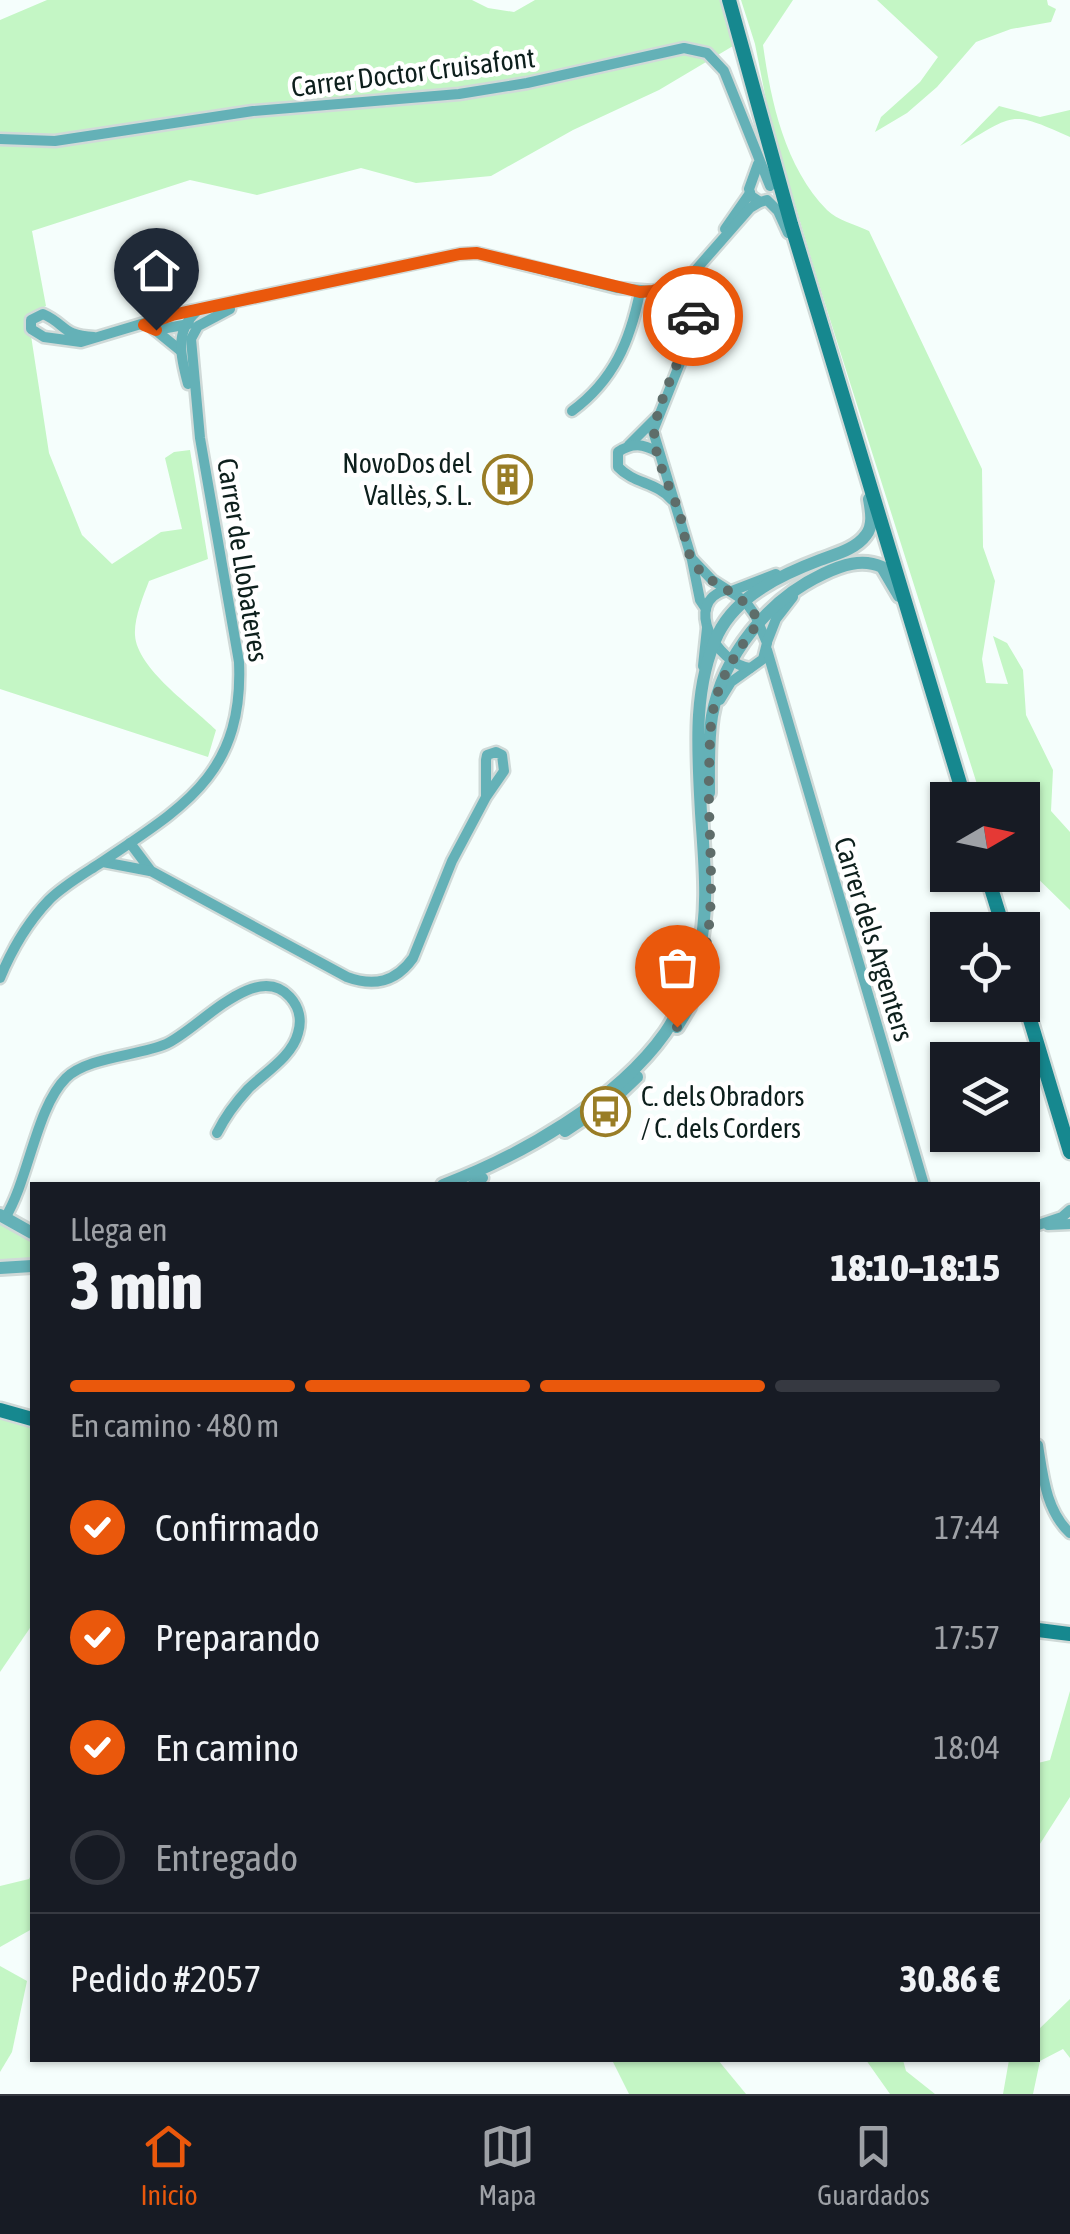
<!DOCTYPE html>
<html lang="es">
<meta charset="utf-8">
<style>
body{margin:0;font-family:"Asap Condensed",sans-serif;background:#242831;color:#f1f3f6;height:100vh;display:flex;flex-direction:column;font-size:38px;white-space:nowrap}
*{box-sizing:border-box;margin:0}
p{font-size:32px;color:#9ea1a6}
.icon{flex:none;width:55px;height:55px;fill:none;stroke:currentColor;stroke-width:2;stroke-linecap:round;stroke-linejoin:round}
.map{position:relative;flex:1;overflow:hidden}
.sheet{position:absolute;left:30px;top:1182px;width:1010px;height:880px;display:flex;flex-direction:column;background:#171b24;border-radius:0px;box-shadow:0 2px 8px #0004}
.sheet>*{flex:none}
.needle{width:65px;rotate:81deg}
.buttons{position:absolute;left:930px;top:782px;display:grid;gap:20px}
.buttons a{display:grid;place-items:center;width:110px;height:110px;border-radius:0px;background:#171b24;box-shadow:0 2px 8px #0004;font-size:50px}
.pin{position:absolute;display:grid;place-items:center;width:85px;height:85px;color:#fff;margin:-102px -42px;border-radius:50% 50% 50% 0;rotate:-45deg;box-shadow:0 0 10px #0007}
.pin .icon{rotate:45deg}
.courier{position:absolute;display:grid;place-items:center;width:100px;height:100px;margin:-50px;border:8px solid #ea580c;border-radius:50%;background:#fff;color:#222;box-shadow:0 2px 12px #0007}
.head em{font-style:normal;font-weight:800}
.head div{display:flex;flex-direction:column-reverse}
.head{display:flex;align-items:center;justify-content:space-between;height:170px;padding:0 40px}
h1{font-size:65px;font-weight:800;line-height:75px}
.bar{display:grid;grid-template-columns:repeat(4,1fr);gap:15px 10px;align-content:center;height:120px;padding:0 40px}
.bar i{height:12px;border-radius:8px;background:#363941}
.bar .on{background:#ea580c}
.bar p{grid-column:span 4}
.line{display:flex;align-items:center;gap:25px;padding:0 40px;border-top:2px solid #363941}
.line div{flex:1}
ol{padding:0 40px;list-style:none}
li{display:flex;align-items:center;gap:30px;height:110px}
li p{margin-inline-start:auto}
li .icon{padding:10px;border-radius:50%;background:#ea580c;color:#fff;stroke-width:4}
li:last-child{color:#9ea1a6}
li i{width:55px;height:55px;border:5px solid #363941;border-radius:50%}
.dock{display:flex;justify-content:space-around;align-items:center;height:140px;border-top:2px solid #363941;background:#171b24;font-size:28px;color:#9ea1a6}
.dock a{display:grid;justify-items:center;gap:5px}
.dock .on{color:#ea580c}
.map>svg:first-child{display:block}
.green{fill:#c4f6c5}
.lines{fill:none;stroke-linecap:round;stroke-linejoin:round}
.minor-casing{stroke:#d0dad8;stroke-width:15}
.tertiary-casing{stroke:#d0dad8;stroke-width:18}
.secondary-casing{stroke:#d0dad8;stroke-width:19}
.minor{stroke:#64b1b7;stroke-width:10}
.tertiary{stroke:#64b1b7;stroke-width:12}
.secondary{stroke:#16888f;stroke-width:14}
.done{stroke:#5e6d6a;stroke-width:10;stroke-dasharray:0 18}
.route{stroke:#ea580c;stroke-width:12}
.labels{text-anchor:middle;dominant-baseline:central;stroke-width:9;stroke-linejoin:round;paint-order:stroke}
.street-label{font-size:28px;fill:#0d1f1c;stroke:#fff}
.poi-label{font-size:28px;fill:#0d1f1c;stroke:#fff;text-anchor:end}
</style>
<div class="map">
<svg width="1070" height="2094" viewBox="0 0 1070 2094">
<rect width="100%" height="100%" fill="#f5fefc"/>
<g class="green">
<path d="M 47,0 L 472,0 L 488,8 L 514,12 L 535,0 L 720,0 L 733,46 L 659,90 L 573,130 L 491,176 L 416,183 L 361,168 L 257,195 L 190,180 L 32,231 L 46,306 L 28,316 L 49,453 L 82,535 L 112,564 L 161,532 L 182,529 L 165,458 L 174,452 L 190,450 L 208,559 L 149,581 C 143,597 134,618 135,635 C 137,669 192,706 216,730 L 208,757 L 0,689 L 0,20 Z"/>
<path d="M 741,0 L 793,0 L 763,45 C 771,102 785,167 827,210 C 837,220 856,225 869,231 L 982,469 L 983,547 L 995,581 L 982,659 L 986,683 L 1008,684 L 993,636 L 1007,643 L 1023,670 L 1026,715 L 1053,770 L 1051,811 L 1070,832 L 1070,910 L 1023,864 L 1022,800 L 982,800 L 815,272 L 770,120 L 755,44 Z"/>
<path d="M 877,0 L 1047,0 L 1048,5 L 1056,9 L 1051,22 L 1011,29 L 976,42 L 937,87 L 907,113 L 875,132 L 881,117 L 920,82 L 938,57 Z"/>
<path d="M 999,106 L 1040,117 L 1070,110 L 1070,137 C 1009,110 1016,114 960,146 Z"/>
<path d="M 0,1224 L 32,1237 L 32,1261 L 0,1263 Z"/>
<path d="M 0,1415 L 32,1425 L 32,1625 L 0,1672 Z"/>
<path d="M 1070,1691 L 1070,1797 L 1038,1847 L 1038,1763 L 1050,1760 Z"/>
<path d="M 32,1873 L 32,1929 L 0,1947 L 0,1886 L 29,1879 Z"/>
<path d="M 0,1966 L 27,1981 L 12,2052 L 0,2072 Z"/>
<path d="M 1070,1999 L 1070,2058 L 1063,2049 L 1040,2061 L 1033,2094 L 1003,2094 L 1009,2060 L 1038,2060 L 1038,2030 Z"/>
<path d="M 612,2060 L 718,2060 L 746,2094 L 629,2094 Z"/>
<path d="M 866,2060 L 903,2060 L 906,2071 L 935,2094 L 890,2094 Z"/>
</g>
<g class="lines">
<defs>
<g id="minor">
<path d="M 0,139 L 55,141 L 253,111 L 459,94 L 527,83 L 684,48 L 707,53 L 724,71 L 770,186"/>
<path d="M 758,164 L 749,189 L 751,196 L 760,202 L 767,200 L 778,211 L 788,233"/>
<path d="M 725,229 L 750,193"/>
<path d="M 696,271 L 695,308 L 688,343 L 653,431 L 692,560 L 700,600 L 706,609"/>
<path d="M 654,291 L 676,298 L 686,308 L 687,324"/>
<path d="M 154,329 L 181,351"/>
<path d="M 156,330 L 189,324"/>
<path d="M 94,337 C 62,336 66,324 43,314 L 31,320 L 31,329 L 44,337 L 81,342 L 171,315 L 460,254 L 477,253 L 617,288 L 653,291 L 680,282 L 693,273 L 750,208 L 760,202"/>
<path d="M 188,384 C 181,358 174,332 196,312"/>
<path d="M 572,411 C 614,380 630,341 640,292"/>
<path d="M 629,445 L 656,418"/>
<path d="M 658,452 C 643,444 633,442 618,452 L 618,467 C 634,484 657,482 672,500"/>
<path d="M 693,560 L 712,580 L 745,601 L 755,615 L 767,643 L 763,659 L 731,682 L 720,700"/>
<path d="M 726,590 C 682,602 717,664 750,668"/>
<path d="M 732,591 L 776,574"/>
<path d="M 767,642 L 776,619 L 793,597"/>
<path d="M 767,650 L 924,1185"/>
<path d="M 703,666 L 707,628"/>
<path d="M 130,843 L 151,871 L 347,977 C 374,987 396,982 413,958 L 452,861 L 486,797 L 504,771 L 502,755 L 496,752 L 487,755 L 486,760 L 486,797"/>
<path d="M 103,862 L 150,871"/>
<path d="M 0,978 C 12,949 27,923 49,900 C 63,886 82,875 99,864 C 181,808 244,776 239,662 L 200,438 L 191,339 L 198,326 L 230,309"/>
<path d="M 472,1185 L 483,1178"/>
<path d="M 5,1218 C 29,1179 36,1108 66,1078 C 87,1057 138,1056 166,1044 C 198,1030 256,959 290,997 C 299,1007 302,1020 298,1033 C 292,1057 264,1073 248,1089 C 236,1102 225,1117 217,1133"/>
<path d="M 1038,1225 L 1062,1217 L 1070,1210"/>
<path d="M 1048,1225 L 1070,1224"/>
<path d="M 1038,1445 C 1043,1476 1046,1511 1070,1533"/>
</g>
<g id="tertiary">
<path d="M 709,793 C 709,768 708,741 712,716 C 723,655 768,600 823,574 C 842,565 862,558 882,567 L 899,596"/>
<path d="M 677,1027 L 689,1007 L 706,953"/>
<path d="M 565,1131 L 616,1097 L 637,1077"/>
<path d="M 443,1185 C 520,1156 617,1101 665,1033 C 680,1011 691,982 698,956 C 710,910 704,860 701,813 C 698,755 692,688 718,634 C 737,595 783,574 820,560 C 836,554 856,549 866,535 C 874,525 871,511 869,499"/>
<path d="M 0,1215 L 32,1233"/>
<path d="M 0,1268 L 32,1266"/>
</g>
<g id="secondary">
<path d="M 729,0 L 791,224 L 965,800"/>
<path d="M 987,875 L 1004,930"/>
<path d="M 1022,993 L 1070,1152"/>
<path d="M 0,1410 L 32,1419"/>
<path d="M 1038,1630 L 1070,1634"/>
</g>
</defs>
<use href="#minor" class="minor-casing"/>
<use href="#tertiary" class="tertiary-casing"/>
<use href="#secondary" class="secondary-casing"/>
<use href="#minor" class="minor"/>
<use href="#tertiary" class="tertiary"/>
<use href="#secondary" class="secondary"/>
</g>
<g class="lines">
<path class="done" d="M 677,1027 C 726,942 707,864 709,772 C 710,746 709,720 717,695 C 725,669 742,644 759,622 C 741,587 709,589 692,560 C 685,547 684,529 680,515 C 672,489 650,453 655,426 C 662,388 686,354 693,316"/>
<path class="route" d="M 156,330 L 144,325 L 172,315 L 460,254 L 477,253 L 640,292 L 653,291 L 680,282 C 690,290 696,303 693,316"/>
</g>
<defs>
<symbol id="building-ring" viewBox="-11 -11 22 22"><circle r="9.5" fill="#fff" stroke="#997d26" stroke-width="1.5"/><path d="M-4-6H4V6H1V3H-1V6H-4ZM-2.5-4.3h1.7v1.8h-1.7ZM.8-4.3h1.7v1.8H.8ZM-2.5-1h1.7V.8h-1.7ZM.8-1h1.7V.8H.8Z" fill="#997d26"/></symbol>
<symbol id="bus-ring" viewBox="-11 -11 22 22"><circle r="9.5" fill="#fff" stroke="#997d26" stroke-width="1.5"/><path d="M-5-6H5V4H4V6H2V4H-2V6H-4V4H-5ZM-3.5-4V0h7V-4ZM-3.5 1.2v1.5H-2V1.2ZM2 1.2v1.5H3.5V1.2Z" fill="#997d26"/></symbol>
</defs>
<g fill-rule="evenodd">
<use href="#building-ring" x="480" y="452" width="55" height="55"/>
<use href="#bus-ring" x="578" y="1084" width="55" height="55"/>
</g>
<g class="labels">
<g class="street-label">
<text transform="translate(413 72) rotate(-7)">Carrer Doctor Cruisafont</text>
<text transform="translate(243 560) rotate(81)">Carrer de Llobateres</text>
<text transform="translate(874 939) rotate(73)">Carrer dels Argenters</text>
</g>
<g class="poi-label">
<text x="472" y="463">NovoDos del<tspan x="472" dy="32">Vallès, S. L.</tspan></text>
<text x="641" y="1096" text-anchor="start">C. dels Obradors<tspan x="641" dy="32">/ C. dels Corders</tspan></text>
</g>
</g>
</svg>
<div class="buttons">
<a><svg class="needle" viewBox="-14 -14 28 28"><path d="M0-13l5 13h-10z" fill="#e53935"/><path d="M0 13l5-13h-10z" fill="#9ea1a6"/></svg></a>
<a><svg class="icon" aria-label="locate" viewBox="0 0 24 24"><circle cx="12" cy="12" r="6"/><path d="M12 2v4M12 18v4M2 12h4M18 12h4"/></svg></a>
<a><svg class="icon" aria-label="layers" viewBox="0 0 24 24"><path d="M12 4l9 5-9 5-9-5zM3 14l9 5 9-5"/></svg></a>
</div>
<div class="pin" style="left:677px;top:1027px;background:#ea580c"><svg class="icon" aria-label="bag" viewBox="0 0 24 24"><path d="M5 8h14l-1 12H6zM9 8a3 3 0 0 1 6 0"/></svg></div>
<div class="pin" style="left:156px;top:330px;background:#1f2937"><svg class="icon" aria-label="home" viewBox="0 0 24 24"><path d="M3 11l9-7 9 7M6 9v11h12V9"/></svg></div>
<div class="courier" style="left:693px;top:316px"><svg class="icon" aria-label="car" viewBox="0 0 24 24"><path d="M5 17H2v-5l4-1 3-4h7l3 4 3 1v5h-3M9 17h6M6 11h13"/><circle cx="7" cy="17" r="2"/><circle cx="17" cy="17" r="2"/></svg></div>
<section class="sheet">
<div class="head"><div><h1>3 min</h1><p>Llega en</p></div><em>18:10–18:15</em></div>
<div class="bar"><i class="on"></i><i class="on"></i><i class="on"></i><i></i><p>En camino · 480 m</p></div>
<ol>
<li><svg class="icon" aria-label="check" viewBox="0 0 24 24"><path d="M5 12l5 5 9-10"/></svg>Confirmado<p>17:44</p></li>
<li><svg class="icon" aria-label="check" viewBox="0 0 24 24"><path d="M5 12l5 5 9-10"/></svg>Preparando<p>17:57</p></li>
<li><svg class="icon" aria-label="check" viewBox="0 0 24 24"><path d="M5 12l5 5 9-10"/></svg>En camino<p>18:04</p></li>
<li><i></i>Entregado</li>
</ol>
<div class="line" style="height:130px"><div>Pedido #2057</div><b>30.86 €</b></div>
</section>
</div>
<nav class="dock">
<a class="on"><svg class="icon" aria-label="home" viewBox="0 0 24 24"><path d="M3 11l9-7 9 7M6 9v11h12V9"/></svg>Inicio</a>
<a><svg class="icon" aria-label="map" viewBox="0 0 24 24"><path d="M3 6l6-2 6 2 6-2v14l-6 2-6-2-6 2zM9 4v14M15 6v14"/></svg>Mapa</a>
<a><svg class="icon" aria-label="saved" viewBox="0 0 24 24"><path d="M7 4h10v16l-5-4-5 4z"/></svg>Guardados</a>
</nav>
